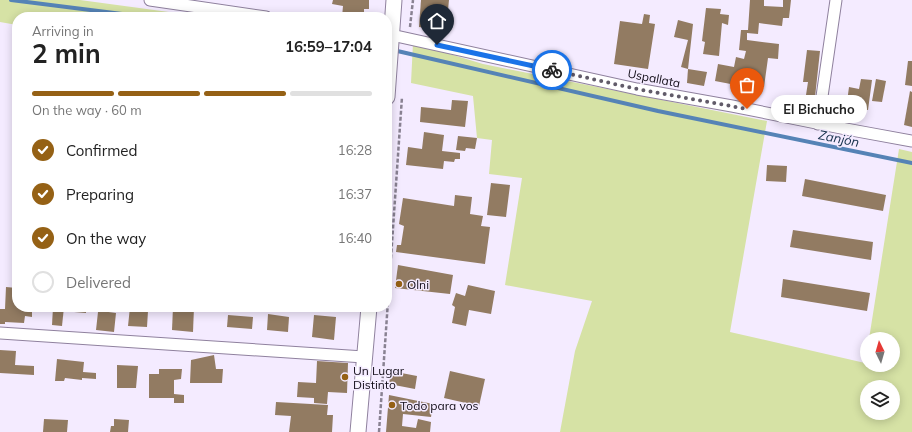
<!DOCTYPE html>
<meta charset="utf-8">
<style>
body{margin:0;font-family:Mulish,sans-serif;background:#f2f2f2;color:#222;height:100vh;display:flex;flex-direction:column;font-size:15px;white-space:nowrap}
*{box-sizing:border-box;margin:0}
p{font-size:13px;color:#767676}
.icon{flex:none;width:22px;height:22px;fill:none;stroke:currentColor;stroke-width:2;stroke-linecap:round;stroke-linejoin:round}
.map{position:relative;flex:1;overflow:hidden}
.sheet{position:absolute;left:12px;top:12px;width:380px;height:300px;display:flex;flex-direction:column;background:#fff;border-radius:16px;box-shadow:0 2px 10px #0003}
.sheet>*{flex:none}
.needle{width:26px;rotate:355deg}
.controls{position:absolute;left:860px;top:332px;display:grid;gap:8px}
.controls a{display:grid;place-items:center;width:40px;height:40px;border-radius:50%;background:#fff;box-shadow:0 2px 10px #0003;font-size:20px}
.pin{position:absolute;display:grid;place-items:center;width:34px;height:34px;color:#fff;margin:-41px -17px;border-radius:50% 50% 50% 0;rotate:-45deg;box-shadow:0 0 4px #0007}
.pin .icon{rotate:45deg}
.courier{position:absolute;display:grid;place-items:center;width:40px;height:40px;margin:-20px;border:3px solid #1a73e8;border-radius:50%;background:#fff;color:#222;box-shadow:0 1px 5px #0007}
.bubble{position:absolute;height:28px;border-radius:14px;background:#fff;box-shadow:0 2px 10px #0003;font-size:13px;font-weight:700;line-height:28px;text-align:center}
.summary em{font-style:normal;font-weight:700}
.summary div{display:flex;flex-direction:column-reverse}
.summary{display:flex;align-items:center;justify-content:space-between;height:68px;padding:0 20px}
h1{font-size:26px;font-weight:700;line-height:30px}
.bar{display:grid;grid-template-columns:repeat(4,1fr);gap:6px 4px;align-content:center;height:48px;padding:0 20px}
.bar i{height:5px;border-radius:3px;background:#e0e0e0}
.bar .on{background:#956115}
.bar p{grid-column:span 4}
ol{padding:0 20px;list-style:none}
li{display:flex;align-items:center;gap:12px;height:44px}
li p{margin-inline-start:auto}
li .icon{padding:4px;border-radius:50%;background:#956115;color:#fff;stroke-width:4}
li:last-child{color:#767676}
li i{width:22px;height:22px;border:2px solid #e0e0e0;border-radius:50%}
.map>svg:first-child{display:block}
.green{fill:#d6e2a5;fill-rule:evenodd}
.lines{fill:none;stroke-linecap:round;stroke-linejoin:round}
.stream{stroke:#5583b6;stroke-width:4}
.building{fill:#927b62}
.street-casing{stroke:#8f819e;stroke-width:13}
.secondary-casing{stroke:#8f819e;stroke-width:17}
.path{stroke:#898292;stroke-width:2.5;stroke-dasharray:4 2;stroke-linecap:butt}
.street{stroke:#fff;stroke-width:11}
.secondary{stroke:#fff;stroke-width:15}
.done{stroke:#615b69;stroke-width:4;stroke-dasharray:0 7.2}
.route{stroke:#1a73e8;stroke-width:5}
.poi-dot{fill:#956115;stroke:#f4ebff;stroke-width:1.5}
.labels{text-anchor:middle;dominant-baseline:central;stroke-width:3;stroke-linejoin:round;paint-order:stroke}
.street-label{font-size:12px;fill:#120d18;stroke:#f4ebff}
.poi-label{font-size:12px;fill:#120d18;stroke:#f4ebff;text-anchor:start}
.water-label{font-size:13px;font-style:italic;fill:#14304b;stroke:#f4ebff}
</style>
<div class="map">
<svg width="912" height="432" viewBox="0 0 912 432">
<rect width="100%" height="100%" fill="#f4ebff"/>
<g class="green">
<path d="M 0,0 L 80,0 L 206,17 L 17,17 L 17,25 L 0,22 Z"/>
<path d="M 413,43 L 483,64 L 767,121 L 730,332 L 865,363 L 867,353 L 867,365 L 893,365 L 893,339 L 869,339 L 899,149 L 912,152 L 912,432 L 560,432 L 575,351 L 592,301 L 505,285 L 522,178 L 489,174 L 492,140 L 477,138 L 473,96 L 411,83 ZM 867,387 L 893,387 L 893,413 L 867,413 Z"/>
</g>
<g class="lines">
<g class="stream">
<path d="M 11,0 L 146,17"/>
<path d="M 393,50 L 658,111 L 912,163"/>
</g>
</g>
<g class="building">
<path d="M 333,0 L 369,0 L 369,9 L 364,9 L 364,17 L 342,17 L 343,6 L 332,4 Z"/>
<path d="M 421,0 L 449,0 L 446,30 L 419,27 Z"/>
<path d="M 750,0 L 764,0 L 764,6 L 783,7 L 783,0 L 791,0 L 789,18 L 783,18 L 782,26 L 759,23 L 758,34 L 747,33 L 747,40 L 779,44 L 778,59 L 768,58 L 764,87 L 742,84 L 741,86 L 715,81 L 718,64 L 734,67 L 736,57 L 744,59 L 746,51 L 739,50 L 741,30 L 748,30 Z"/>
<path d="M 706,8 L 721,9 L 720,14 L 729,15 L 728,25 L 722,23 L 719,56 L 703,54 L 705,42 L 702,41 Z"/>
<path d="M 644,14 L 650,15 L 649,23 L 655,24 L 648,69 L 614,64 L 620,21 L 642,24 Z"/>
<path d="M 678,20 L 693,24 L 688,69 L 681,67 L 688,40 L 674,37 Z"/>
<path d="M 807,50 L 820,51 L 815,97 L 806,95 L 808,82 L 803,82 Z"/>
<path d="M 908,61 L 912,61 L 912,86 L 905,85 Z"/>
<path d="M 688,69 L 707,72 L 704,86 L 687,83 Z"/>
<path d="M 861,79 L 872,80 L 868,110 L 852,108 L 853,102 L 847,102 L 849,87 L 859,89 Z"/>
<path d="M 876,79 L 886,81 L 882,102 L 872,101 Z"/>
<path d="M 910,91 L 912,92 L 912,127 L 904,125 Z"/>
<path d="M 452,100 L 468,101 L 465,127 L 420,122 L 421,107 L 451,110 Z"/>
<path d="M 424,132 L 444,135 L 442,151 L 460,153 L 460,159 L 455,159 L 454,162 L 444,161 L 443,169 L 406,165 L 408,147 L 422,149 Z"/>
<path d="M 458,136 L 477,138 L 475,149 L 466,148 L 465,151 L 456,150 Z"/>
<path d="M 767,165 L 787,166 L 786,182 L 766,181 Z"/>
<path d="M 805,179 L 886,195 L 883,211 L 802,196 Z"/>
<path d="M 491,183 L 510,185 L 506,217 L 487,215 Z"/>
<path d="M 455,195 L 472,197 L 470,214 L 483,216 L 481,226 L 490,227 L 485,264 L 396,252 L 397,245 L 401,245 L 404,226 L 399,224 L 403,198 L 454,206 Z"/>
<path d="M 793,230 L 873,242 L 871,260 L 790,247 Z"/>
<path d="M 398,265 L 453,275 L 450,294 L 395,288 Z"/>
<path d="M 783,279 L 870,293 L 867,311 L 781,297 Z"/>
<path d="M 468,285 L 495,291 L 491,314 L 469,310 L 466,326 L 452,323 L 455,307 L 452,305 L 456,293 L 465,296 Z"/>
<path d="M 6,287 L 17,288 L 17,307 L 32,307 L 32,317 L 25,316 L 24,323 L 5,322 L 5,324 L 0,324 L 0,309 L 5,309 Z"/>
<path d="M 53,307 L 64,307 L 62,326 L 52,325 Z"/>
<path d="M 74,307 L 101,307 L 101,311 L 116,313 L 114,332 L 96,330 L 98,312 L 86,310 L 86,313 L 74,312 Z"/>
<path d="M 130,307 L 155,307 L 154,311 L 148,311 L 147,327 L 128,326 Z"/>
<path d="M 173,307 L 194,307 L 193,332 L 172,330 Z"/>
<path d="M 268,314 L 289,317 L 288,332 L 267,330 Z"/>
<path d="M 228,315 L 253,317 L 252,329 L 227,327 Z"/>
<path d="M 314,315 L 336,317 L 334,340 L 312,337 Z"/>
<path d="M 0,350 L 16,351 L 15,365 L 34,366 L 34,375 L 0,373 Z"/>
<path d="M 214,355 L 216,369 L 223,369 L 222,383 L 190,383 L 191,360 Z"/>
<path d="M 57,359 L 84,362 L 83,372 L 96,373 L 96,379 L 82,378 L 82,380 L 65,378 L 64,381 L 55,381 Z"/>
<path d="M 317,361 L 348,363 L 347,393 L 328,392 L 327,404 L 314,403 L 314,398 L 297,397 L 298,382 L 316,383 Z"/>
<path d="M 117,365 L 138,366 L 136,388 L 117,388 Z"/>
<path d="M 159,369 L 182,369 L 181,379 L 174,380 L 174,394 L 184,395 L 184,403 L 174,403 L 174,398 L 149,398 L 149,374 L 159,374 Z"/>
<path d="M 391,371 L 417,376 L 415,389 L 389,384 Z"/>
<path d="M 450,371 L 485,379 L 479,406 L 444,398 Z"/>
<path d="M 389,395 L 433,404 L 431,417 L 403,414 L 402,426 L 416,428 L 418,419 L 431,422 L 430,432 L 386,432 Z"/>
<path d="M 276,402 L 328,405 L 327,415 L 333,415 L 332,432 L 289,432 L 291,416 L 275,415 Z"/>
<path d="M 44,419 L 68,420 L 67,432 L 43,432 Z"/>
<path d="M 114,419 L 129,420 L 128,432 L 110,432 L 111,426 L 114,426 Z"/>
</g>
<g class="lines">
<defs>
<g id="street">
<path d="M 150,0 L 266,17"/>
<path d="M 387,34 L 637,89 L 732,106 L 846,129 L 912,141"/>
<path d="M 818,124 L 836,0"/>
<path d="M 0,333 L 364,357"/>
</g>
<g id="secondary">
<path d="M 387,97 L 394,0"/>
<path d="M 358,432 L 369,307"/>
</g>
</defs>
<use href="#street" class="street-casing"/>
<use href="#secondary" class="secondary-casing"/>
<g class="path">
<path d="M 410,27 L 413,0"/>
<path d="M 379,432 L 402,97"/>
</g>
<use href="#street" class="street"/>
<use href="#secondary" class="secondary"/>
</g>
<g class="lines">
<path class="done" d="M 552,70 L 637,89 L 747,109"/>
<path class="route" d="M 437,45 L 552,70"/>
</g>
<g class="poi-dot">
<circle cx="399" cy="284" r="4"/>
<circle cx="345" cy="377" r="4"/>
<circle cx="392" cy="405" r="4"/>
</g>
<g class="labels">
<g class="street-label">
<text transform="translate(654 78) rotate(11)">Uspallata</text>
</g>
<g class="poi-label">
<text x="407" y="284">Olni</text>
<text x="353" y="370">Un Lugar<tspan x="353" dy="14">Distinto</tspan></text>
<text x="400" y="405">Todo para vos</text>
</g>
<g class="water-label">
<text transform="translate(839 138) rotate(11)">Zanjón</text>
</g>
</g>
</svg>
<div class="controls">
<a><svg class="needle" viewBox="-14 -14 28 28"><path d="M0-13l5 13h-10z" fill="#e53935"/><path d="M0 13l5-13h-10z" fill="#767676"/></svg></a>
<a><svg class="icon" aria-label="layers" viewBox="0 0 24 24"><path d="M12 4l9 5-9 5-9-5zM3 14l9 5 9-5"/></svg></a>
</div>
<div class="pin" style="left:747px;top:109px;background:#ea580c"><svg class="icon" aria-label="bag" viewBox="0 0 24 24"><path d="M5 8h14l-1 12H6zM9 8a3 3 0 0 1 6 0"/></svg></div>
<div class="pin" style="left:437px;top:45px;background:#1f2937"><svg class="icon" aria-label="home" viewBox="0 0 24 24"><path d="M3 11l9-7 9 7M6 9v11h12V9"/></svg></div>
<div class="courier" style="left:552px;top:70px"><svg class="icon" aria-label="bike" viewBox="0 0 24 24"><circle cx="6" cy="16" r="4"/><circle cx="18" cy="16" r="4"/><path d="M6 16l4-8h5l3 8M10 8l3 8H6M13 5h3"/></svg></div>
<div class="bubble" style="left:771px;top:95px;width:96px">El Bichucho</div>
<section class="sheet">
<div class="summary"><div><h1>2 min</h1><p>Arriving in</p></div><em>16:59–17:04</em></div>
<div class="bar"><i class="on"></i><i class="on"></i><i class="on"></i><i></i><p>On the way · 60 m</p></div>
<ol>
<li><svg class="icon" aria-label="check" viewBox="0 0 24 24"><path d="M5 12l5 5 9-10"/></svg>Confirmed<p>16:28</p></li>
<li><svg class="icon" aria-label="check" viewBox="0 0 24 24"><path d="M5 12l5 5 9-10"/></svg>Preparing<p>16:37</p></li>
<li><svg class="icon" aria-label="check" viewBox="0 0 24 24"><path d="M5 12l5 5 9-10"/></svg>On the way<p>16:40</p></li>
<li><i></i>Delivered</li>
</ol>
</section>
</div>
